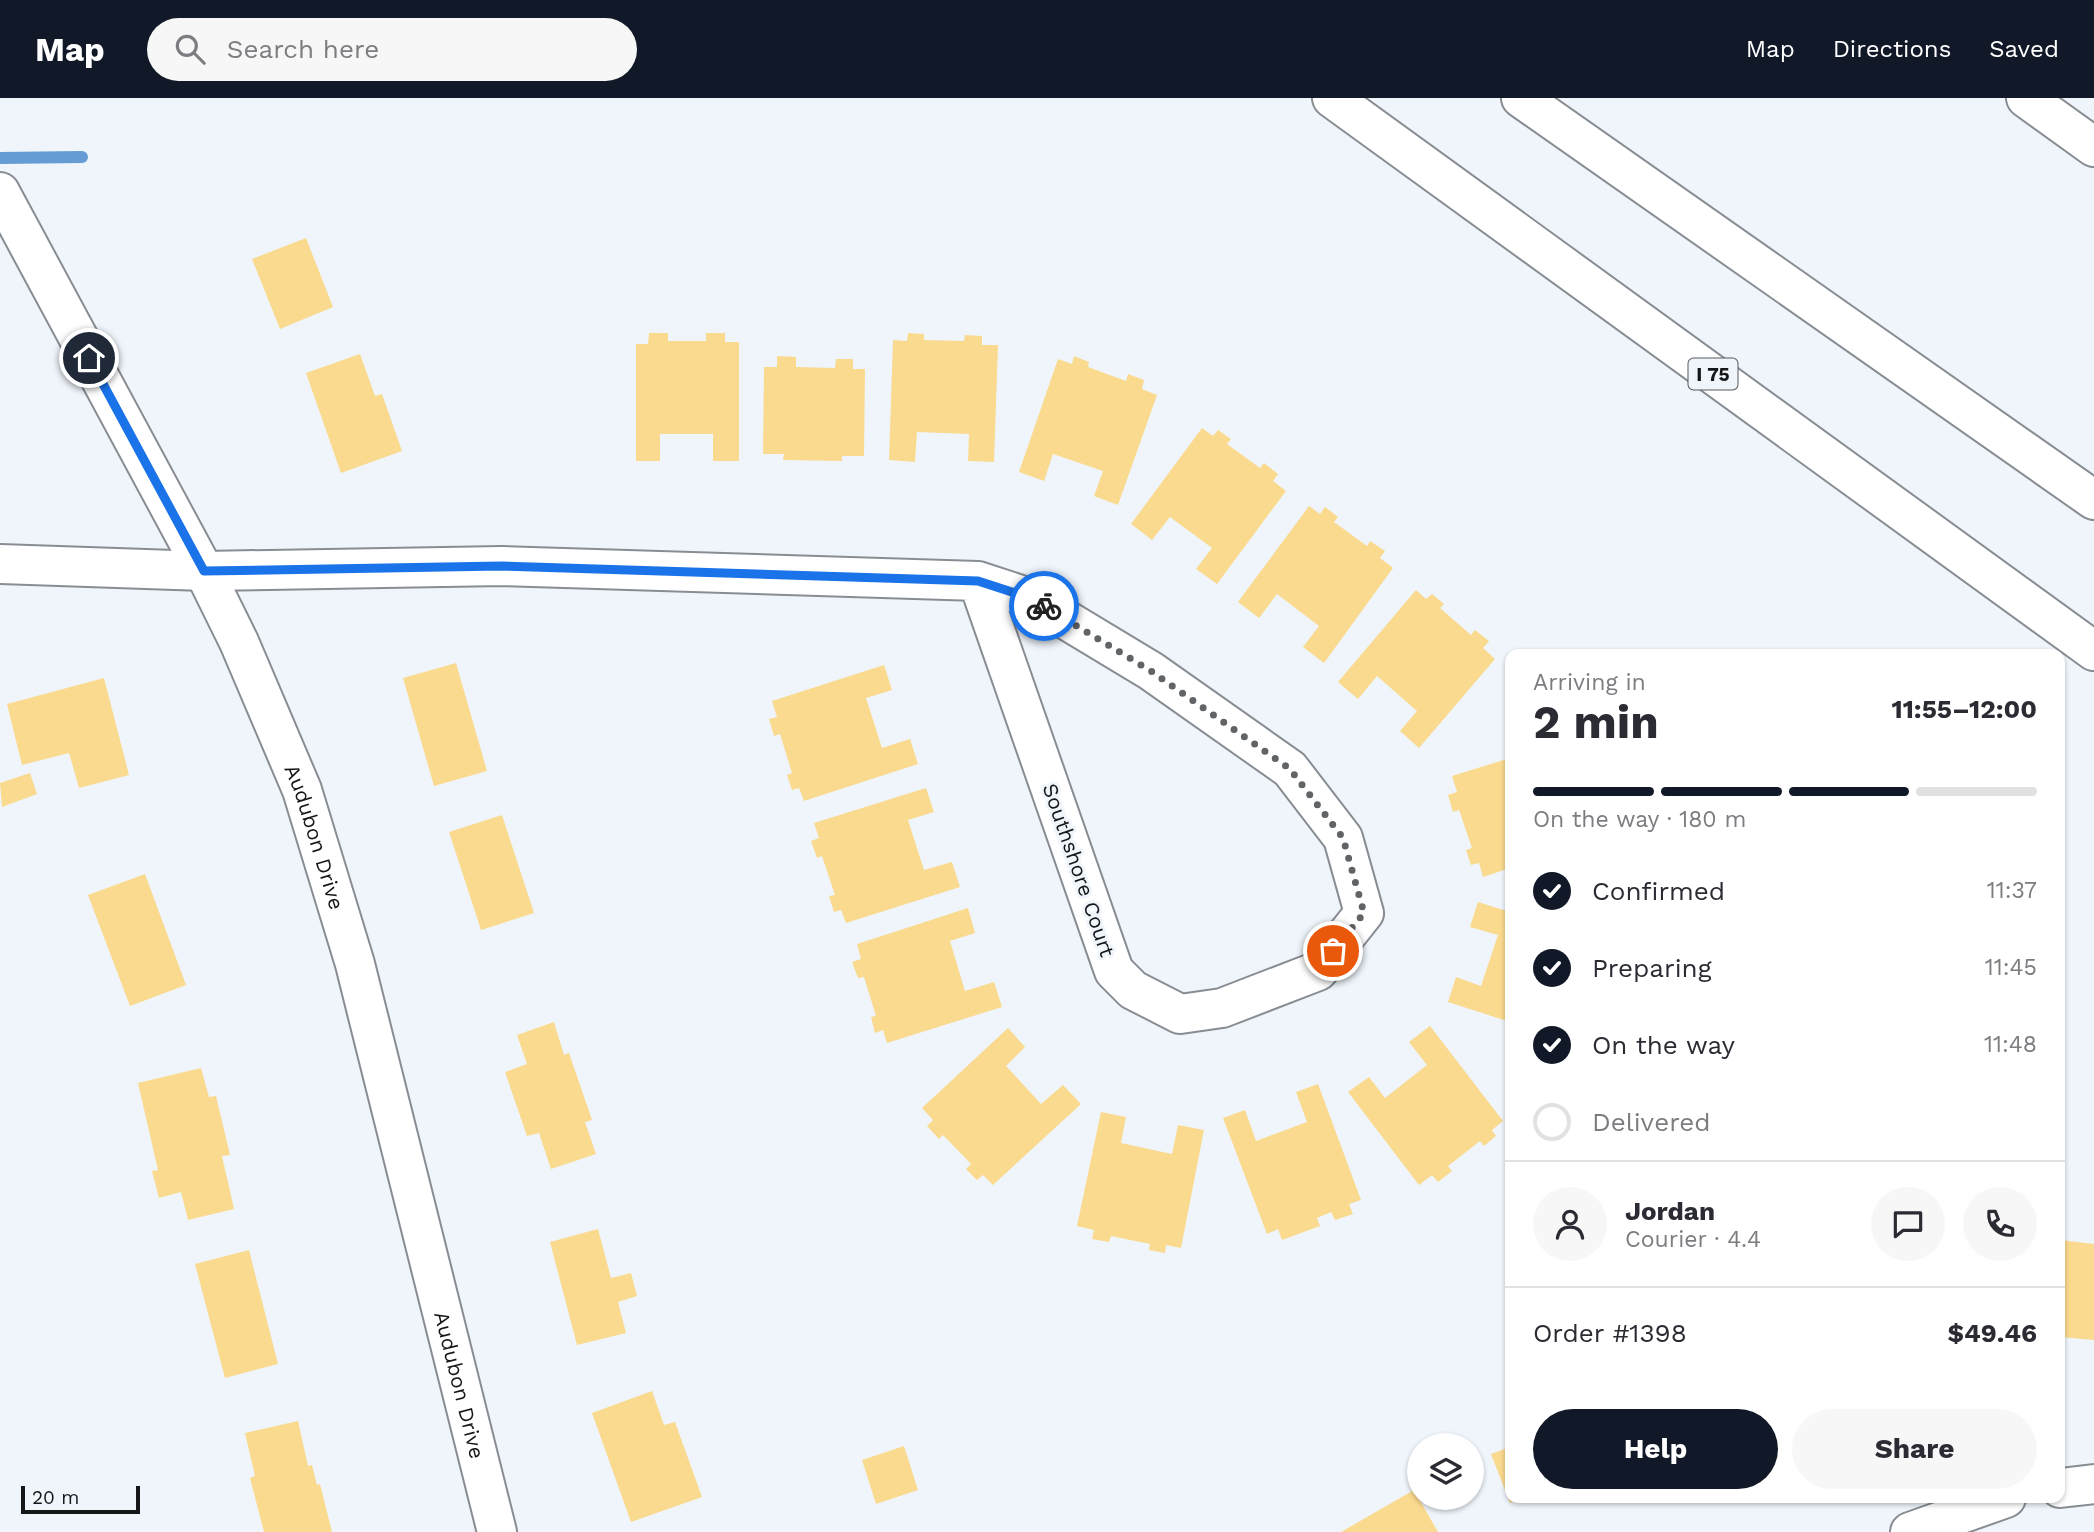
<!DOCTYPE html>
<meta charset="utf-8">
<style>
body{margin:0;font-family:"Work Sans",sans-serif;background:#f7f7f7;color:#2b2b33;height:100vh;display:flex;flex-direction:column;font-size:26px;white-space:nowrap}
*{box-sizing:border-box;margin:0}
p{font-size:23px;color:#7c7c81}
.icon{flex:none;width:38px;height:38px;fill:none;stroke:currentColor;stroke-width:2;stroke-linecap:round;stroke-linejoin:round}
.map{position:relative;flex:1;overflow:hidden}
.sheet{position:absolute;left:1505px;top:551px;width:560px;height:854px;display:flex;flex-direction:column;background:#fff;border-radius:14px;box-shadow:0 2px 5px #0004}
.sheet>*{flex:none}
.controls{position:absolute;left:1407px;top:1335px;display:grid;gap:14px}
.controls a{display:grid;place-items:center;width:77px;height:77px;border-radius:50%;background:#fff;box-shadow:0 2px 5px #0004;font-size:35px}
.scale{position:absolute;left:21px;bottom:18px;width:119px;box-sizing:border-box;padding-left:7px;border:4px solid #141618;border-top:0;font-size:19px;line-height:24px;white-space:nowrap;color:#141618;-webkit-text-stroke:5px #eff5fb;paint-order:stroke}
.pin{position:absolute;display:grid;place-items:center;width:60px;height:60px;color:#fff;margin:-30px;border:4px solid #fff;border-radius:50%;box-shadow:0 2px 7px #0007}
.courier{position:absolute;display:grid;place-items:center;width:70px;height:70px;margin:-35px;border:5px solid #1a73e8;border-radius:50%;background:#fff;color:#222;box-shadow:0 2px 9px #0007}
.overview em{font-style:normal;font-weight:700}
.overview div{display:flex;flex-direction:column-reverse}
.overview{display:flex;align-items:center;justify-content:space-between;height:119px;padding:0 28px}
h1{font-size:46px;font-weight:700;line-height:52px}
.bar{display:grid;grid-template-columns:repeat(4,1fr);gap:10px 7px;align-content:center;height:84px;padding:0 28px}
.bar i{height:9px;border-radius:5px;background:#e1e1e2}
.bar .selected{background:#111827}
.bar p{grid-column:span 4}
.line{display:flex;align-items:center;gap:18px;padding:0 28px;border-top:2px solid #e1e1e2}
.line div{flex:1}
.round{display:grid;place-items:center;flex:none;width:74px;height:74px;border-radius:37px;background:#f7f7f7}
ol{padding:0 28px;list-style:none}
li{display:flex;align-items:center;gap:21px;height:77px}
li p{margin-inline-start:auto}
li .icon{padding:7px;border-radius:50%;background:#111827;color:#fff;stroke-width:4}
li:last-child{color:#7c7c81}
li i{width:38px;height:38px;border:4px solid #e1e1e2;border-radius:50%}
.action{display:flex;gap:14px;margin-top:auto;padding:14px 28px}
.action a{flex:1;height:80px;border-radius:42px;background:#111827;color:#fff;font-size:28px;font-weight:700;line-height:80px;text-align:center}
.action a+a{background:#f7f7f7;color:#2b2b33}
header{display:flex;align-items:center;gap:42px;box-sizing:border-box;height:98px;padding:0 35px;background:#111827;color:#fff}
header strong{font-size:33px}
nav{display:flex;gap:38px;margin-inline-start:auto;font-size:24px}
.search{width:490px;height:63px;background:#f7f7f7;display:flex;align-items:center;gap:18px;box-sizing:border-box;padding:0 24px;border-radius:38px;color:#7c7c81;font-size:26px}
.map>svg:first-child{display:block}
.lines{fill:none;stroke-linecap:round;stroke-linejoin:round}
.stream{stroke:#649cd3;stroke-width:12}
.building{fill:#fada8e}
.minor-casing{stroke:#888d93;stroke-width:42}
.major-casing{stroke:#888d93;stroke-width:42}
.highway-casing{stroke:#888d93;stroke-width:42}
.minor{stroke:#fff;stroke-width:38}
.major{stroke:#fff;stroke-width:38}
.highway{stroke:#fff;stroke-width:38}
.done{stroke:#616467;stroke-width:7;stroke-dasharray:0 12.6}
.route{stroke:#1a73e8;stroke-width:9}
.labels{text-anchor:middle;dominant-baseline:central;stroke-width:6;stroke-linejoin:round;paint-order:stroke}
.shield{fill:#eff5fb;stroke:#56595c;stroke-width:2}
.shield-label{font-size:19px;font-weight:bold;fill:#141618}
.street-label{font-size:21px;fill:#141618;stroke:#eff5fb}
</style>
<header>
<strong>Map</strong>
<div class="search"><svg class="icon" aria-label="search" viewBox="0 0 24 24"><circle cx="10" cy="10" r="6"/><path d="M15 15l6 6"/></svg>Search here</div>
<nav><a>Map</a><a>Directions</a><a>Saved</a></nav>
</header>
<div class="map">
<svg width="2094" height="1434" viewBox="0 0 2094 1434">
<rect width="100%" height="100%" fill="#eff5fb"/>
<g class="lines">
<path class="stream" d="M 0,60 L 82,59"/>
</g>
<g class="building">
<path d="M 306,140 L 333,209 L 280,231 L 252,161 Z"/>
<path d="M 649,235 L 668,235 L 668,243 L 706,243 L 706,235 L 725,235 L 725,244 L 739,244 L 739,363 L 713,363 L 713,336 L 660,336 L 660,363 L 636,363 L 636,246 L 648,246 Z"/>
<path d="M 908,235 L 924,236 L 924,242 L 964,243 L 965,237 L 982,238 L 982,247 L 998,247 L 994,364 L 968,363 L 969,336 L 917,334 L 915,364 L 889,362 L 893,242 L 907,243 Z"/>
<path d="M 360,256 L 375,298 L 382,296 L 402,353 L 341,375 L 306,275 Z"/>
<path d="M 777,258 L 796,259 L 796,269 L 835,270 L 836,261 L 853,261 L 853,271 L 865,271 L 864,358 L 842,358 L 842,363 L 783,362 L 784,356 L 763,356 L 764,269 L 777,269 Z"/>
<path d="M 1074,258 L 1089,264 L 1088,269 L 1126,283 L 1128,276 L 1144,282 L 1142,291 L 1157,297 L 1118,407 L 1094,398 L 1103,373 L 1053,356 L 1044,383 L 1019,374 L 1058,261 L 1072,266 Z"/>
<path d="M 1202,330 L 1213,338 L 1218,332 L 1231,341 L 1227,346 L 1260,370 L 1264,365 L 1278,376 L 1273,383 L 1286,393 L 1217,486 L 1196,471 L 1212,450 L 1170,419 L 1152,442 L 1131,426 Z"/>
<path d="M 1309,408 L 1320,416 L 1325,409 L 1338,419 L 1334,424 L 1367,448 L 1370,443 L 1385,453 L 1380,460 L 1393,470 L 1324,565 L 1303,549 L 1319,528 L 1277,496 L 1259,520 L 1238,504 Z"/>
<path d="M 1416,492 L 1426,501 L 1432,496 L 1444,506 L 1440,510 L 1471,537 L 1475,532 L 1489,543 L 1483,550 L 1495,561 L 1419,650 L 1400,633 L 1417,613 L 1377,578 L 1358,601 L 1338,584 Z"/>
<path d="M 456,565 L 487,673 L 434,688 L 403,580 Z"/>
<path d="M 884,567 L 892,592 L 866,600 L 882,650 L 910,641 L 918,666 L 804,703 L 799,690 L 792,692 L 787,677 L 792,675 L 780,636 L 774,638 L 769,621 L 777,619 L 772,603 Z"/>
<path d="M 104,580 L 129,677 L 79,690 L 69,655 L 22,667 L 7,606 Z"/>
<path d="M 1510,660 L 1510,770 L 1483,779 L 1479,765 L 1471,767 L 1466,752 L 1472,750 L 1459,712 L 1453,714 L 1448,697 L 1457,694 L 1452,678 Z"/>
<path d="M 30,675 L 37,696 L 2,709 L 0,685 Z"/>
<path d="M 926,690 L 934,714 L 908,722 L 924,772 L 952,764 L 960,789 L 846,825 L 841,812 L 834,814 L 829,798 L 835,797 L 822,758 L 817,760 L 811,743 L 819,740 L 814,725 Z"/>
<path d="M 502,717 L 534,815 L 481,832 L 449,734 Z"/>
<path d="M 145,776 L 186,887 L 130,908 L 88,797 Z"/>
<path d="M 1478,804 L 1510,814 L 1510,924 L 1448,904 L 1456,879 L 1481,888 L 1498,837 L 1470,829 Z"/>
<path d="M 968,810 L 975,835 L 950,843 L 965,893 L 994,884 L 1002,909 L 887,945 L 883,932 L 875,935 L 871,919 L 876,918 L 864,879 L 858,880 L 852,864 L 861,861 L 857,846 Z"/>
<path d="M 554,924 L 564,957 L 569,955 L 592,1022 L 585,1024 L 596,1056 L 551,1071 L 539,1035 L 527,1038 L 505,974 L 527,966 L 517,937 Z"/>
<path d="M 1430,928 L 1503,1023 L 1492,1032 L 1496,1038 L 1484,1048 L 1480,1043 L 1448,1068 L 1452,1073 L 1438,1084 L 1432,1077 L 1419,1087 L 1348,994 L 1369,979 L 1385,1000 L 1427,967 L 1409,944 Z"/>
<path d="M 1008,930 L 1025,949 L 1006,968 L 1041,1006 L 1063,987 L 1081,1006 L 993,1087 L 983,1077 L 977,1082 L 966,1071 L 971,1066 L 943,1037 L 939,1041 L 927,1028 L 933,1022 L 922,1010 Z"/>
<path d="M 201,970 L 209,999 L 216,998 L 230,1057 L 222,1058 L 234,1111 L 188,1122 L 181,1094 L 159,1100 L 152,1073 L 158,1072 L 138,985 Z"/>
<path d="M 1318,986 L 1361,1102 L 1349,1106 L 1353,1116 L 1335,1122 L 1331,1114 L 1317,1120 L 1320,1128 L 1282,1142 L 1278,1131 L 1267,1136 L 1223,1020 L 1245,1012 L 1256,1043 L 1307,1024 L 1296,994 Z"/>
<path d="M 1101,1014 L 1126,1019 L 1121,1045 L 1172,1056 L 1178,1027 L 1204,1032 L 1181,1150 L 1166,1147 L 1165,1155 L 1149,1152 L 1150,1146 L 1111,1138 L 1109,1144 L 1092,1141 L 1094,1132 L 1077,1128 Z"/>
<path d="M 598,1131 L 611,1180 L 631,1175 L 637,1198 L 618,1204 L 626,1235 L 577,1247 L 550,1144 Z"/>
<path d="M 2060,1142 L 2094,1146 L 2094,1242 L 2060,1239 Z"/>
<path d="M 249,1152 L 278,1266 L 225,1280 L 195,1166 Z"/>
<path d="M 652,1293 L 664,1327 L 675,1324 L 702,1399 L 631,1424 L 592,1315 Z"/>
<path d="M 298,1323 L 308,1368 L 312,1367 L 317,1387 L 320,1386 L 332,1434 L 264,1434 L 250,1380 L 255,1378 L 245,1335 Z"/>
<path d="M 904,1348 L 918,1392 L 876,1406 L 862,1362 Z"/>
<path d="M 1510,1349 L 1510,1400 L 1520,1400 L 1510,1405 L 1491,1356 Z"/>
<path d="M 1414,1392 L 1438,1434 L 1341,1434 Z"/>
</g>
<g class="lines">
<defs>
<g id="minor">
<path id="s1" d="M 0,94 L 204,473 L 239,544 L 302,692 L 355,866 L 497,1434"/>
<path d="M 0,466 L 204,473 L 502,468 L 978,483 L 1030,500 L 1151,573 L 1290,671 L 1343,740 L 1364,815 L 1318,873 L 1222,910 L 1180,916 L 1133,892 L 1114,873 L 978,483"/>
<path d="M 2060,1390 L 2094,1386"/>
<path d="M 1910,1434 L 2006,1400"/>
</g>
<path id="major" d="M 2026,0 L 2094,49"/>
<g id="highway">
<path d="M 1332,0 L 2094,553"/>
<path d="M 1521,0 L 2094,402"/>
</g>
</defs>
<use href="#minor" class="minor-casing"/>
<use href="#major" class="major-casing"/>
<use href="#highway" class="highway-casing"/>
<use href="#minor" class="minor"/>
<use href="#major" class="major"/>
<use href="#highway" class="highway"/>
</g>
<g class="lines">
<path class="done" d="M 1044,508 L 1151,573 L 1290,671 L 1343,740 L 1364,815 L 1333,853"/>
<path class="route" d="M 89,260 L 204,473 L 502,468 L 978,483 L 1030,500 L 1044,508"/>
</g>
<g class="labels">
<rect class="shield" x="1688.5" y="260.5" width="49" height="31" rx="5"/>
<g class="shield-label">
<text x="1713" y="276">I 75</text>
</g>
<g class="street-label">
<text stroke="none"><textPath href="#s1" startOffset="719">Audubon Drive</textPath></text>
<text transform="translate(1079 772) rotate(71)">Southshore Court</text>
<text stroke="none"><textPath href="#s1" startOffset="1286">Audubon Drive</textPath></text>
</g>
</g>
</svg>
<div class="controls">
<a><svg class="icon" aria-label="layers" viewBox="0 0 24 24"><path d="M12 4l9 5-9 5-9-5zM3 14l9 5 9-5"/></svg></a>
</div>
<div class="scale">20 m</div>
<div class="pin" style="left:1333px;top:853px;background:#ea580c"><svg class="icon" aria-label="bag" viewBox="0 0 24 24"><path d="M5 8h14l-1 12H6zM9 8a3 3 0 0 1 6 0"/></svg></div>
<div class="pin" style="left:89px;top:260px;background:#1f2937"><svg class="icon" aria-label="home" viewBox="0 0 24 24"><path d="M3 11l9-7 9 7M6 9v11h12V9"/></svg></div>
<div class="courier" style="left:1044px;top:508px"><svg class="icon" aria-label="bike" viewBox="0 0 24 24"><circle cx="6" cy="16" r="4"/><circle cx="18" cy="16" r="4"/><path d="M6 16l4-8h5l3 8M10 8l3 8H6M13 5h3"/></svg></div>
<section class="sheet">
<div class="overview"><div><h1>2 min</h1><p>Arriving in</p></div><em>11:55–12:00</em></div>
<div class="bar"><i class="selected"></i><i class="selected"></i><i class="selected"></i><i></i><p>On the way · 180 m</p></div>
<ol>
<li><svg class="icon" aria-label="check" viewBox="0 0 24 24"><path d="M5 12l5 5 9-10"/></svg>Confirmed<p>11:37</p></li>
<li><svg class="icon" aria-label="check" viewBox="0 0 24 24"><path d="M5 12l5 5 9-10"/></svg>Preparing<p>11:45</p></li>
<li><svg class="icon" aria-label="check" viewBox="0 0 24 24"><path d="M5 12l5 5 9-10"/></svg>On the way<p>11:48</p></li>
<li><i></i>Delivered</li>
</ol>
<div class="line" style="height:126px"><a class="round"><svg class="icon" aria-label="person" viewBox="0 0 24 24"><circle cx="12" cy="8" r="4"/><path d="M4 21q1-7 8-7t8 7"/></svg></a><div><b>Jordan</b><p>Courier · 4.4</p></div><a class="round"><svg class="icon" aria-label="chat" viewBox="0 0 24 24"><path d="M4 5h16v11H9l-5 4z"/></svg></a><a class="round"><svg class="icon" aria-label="phone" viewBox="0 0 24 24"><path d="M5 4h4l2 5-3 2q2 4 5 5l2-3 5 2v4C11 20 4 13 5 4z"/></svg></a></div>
<div class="line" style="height:91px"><div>Order #1398</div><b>$49.46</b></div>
<div class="action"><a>Help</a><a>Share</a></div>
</section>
</div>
